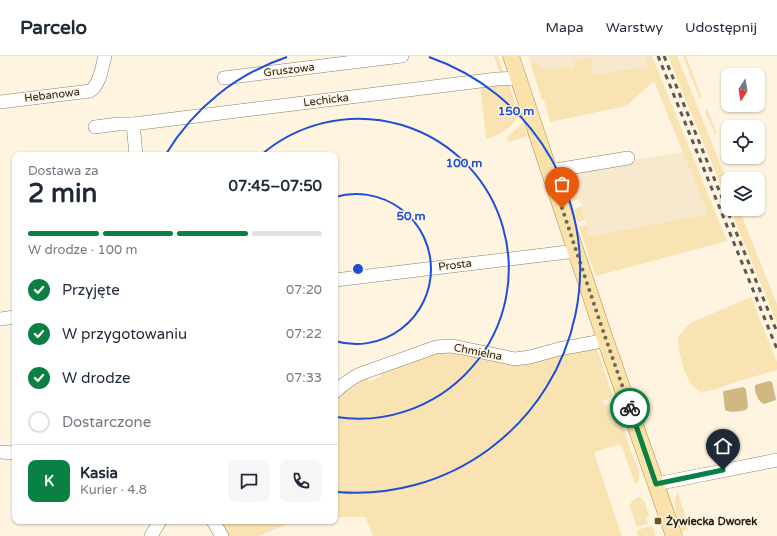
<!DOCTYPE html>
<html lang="pl">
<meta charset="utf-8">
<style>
body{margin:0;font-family:"Varela Round",sans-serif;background:#f6f6f7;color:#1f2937;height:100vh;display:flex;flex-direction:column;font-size:15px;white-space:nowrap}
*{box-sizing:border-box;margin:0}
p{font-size:13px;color:#747a83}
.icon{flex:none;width:22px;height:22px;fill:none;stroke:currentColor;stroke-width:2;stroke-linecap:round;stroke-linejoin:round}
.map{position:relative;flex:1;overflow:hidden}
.side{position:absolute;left:12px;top:96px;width:326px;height:372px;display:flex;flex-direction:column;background:#fff;border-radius:8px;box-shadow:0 1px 3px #0004}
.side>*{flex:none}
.needle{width:26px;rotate:191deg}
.fabs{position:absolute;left:721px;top:12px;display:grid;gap:8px}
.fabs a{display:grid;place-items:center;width:44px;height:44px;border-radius:8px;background:#fff;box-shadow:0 1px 3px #0004;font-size:20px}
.pin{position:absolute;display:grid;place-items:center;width:34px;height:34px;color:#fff;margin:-41px -17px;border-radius:50% 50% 50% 0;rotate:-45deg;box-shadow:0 0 4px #0007}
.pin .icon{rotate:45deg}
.courier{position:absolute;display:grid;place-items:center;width:40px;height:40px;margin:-20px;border:3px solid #0b8043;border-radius:50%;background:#fff;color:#222;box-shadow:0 1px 5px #0007}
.overview em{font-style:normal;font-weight:700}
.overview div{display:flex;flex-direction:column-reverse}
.overview{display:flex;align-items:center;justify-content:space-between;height:68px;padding:0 16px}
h1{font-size:26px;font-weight:700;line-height:30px}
.bar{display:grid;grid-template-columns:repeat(4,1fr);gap:6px 4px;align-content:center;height:48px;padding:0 16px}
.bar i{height:5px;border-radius:3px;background:#e0e1e3}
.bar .on{background:#0b8043}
.bar p{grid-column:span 4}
.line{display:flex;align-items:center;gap:10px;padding:0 16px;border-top:1px solid #e0e1e3}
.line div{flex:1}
.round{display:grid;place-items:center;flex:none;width:42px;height:42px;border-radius:8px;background:#f6f6f7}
ol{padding:0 16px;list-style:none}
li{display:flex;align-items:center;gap:12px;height:44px}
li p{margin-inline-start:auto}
li .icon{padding:4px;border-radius:50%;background:#0b8043;color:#fff;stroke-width:4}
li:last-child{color:#747a83}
li i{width:22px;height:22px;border:2px solid #e0e1e3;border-radius:50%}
header{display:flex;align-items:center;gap:24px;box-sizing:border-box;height:56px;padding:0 20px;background:#fff;border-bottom:1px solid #e0e1e3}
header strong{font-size:19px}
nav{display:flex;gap:22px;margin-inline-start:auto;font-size:14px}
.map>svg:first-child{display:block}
.built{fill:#f6e9ce}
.green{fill:#f9e3b3}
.water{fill:#d1b883}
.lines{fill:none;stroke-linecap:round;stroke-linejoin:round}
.minor-casing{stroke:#887f6d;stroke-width:14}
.major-casing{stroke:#ab9052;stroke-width:17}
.minor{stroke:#fff;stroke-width:13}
.major{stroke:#fae2ab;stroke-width:16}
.rail{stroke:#5f5a50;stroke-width:3;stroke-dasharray:5 5;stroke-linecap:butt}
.done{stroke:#6d685c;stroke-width:4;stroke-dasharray:0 7.2}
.route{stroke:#0b8043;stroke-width:5}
.ring{fill:none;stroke:#1d4ed8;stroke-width:2}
.poi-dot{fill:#6b5625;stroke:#fef4e0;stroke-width:1.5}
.labels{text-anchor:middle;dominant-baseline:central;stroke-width:3;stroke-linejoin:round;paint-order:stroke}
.street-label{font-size:11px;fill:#1f1c15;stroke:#fef4e0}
.poi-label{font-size:11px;font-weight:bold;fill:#1f1c15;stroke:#fef4e0;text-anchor:start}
.centre{fill:#1d4ed8;stroke:#fef4e0;stroke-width:2}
.ring-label{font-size:12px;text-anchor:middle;font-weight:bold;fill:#1d4ed8;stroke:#fef4e0;stroke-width:3;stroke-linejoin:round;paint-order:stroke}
</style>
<header>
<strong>Parcelo</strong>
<nav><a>Mapa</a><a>Warstwy</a><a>Udostępnij</a></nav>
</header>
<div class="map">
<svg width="777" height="480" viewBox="0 0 777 480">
<rect width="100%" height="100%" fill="#fef4e0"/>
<g class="built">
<path d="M 528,0 L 646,0 L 650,10 L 591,19 L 539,34 Z"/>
<path d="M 683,96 L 708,158 L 589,180 L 582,150 L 566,110 L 631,104 Z"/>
</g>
<g class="green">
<path d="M 494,0 L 498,0 L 505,20 L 501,21 Z"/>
<path d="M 646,0 L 652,0 L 727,185 L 596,220 L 579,171 L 587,169 L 590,180 L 708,158 L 654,25 L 626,50 L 550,66 L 544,44 L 541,42 L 531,7 L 540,7 L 541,13 L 574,12 L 574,5 L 593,2 L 592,19 L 649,10 Z"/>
<path d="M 668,0 L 677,0 L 728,127 L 728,147 Z"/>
<path d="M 683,0 L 686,0 L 702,42 L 699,41 Z"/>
<path d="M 480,27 L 509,28 L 519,60 C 508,73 503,78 486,83 Z"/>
<path d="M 707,53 L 717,78 L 715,78 L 705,56 Z"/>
<path d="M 523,67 L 527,80 L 509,86 L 506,82 Z"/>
<path d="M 568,114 L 579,143 L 573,145 L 571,145 L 562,118 Z"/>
<path d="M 582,150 L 585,164 L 578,166 L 577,165 L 574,154 L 575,153 Z"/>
<path d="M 730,153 L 739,153 L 777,248 L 777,267 Z"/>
<path d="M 751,241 L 777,306 L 777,314 L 742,324 L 713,334 L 701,336 C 698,334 694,331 691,328 C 682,314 679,297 678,281 L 690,267 Z"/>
<path d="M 596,290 L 612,338 L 611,341 L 603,345 L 606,349 L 614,347 L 623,370 L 631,396 L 639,414 L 639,424 L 638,427 L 635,428 L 622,391 L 620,388 L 595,396 L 595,400 L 622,480 L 373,480 L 365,461 L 335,461 L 335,339 L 362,319 L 369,325 L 380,321 L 383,311 L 436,293 L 507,304 Z"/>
<path d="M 678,436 L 689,473 L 682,475 C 678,462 670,448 678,436 Z"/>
<path d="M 640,441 L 644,445 L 649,460 L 646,462 L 648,468 L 637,471 L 630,451 L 630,448 L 634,443 Z"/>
<path d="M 216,465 L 295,465 L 258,480 L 225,480 Z"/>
<path d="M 651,470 L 653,472 L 656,480 L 638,480 L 637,474 Z"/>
</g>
<g class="water">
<path d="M 769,325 L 772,326 L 776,343 L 776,344 L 764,348 C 758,346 754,335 755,329 Z"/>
<path d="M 743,331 L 745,332 L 746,334 L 748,350 L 747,353 C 742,356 730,357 725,354 L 723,336 L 724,335 Z"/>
</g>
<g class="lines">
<defs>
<g id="minor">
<path d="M 224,22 L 402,0"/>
<path d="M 0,46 L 90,35 C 100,29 102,11 105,0"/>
<path d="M 133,68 L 136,99"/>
<path d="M 95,71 L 118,68 L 133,68 L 497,23 L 519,22"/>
<path d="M 550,115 L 628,102"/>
<path d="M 335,224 L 576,195"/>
<path d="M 0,263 L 15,261"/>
<path d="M 335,336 C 343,328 350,323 360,318 L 436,291 L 451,290 L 462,292 L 515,303 L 530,301 L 559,293 L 597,286 L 605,283"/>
<path d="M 0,396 L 15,397"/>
<path d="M 656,428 L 777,404"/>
<path d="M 213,465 L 222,480"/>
<path d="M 151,480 L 160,465"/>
</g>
<path id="major" d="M 511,0 L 605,283 L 674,480"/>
</defs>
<use href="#minor" class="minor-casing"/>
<use href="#major" class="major-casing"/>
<use href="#minor" class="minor"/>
<use href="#major" class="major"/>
<g class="rail">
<path d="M 658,0 L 777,293"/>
<path d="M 664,0 L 777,276"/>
</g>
</g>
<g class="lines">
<path class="done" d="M 562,152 L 601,269 L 630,352"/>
<path class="route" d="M 630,352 L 656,428 L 723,414"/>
</g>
<g class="ring">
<path d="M335 141A75 75 0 1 1 335 285"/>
<path d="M261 99A150 150 0 1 1 336 361"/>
<path d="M166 98A224 224 0 0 1 287 1M429 1A224 224 0 0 1 337 436"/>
</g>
<rect class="poi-dot" x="654" y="461" width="8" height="8" rx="2"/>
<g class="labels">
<g class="street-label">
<text transform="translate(289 14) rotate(-7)">Gruszowa</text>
<text transform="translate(52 39) rotate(-7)">Hebanowa</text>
<text transform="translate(326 44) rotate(-7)">Lechicka</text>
<text transform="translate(455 209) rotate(-7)">Prosta</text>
<text transform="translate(478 296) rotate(11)">Chmielna</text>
</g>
<g class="poi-label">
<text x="666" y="465">Żywiecka Dworek</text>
</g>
</g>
<circle cx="358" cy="213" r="6" class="centre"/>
<g class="ring-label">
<text x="516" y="59">150 m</text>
<text x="464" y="111">100 m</text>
<text x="411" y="164">50 m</text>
</g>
</svg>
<div class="fabs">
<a><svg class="needle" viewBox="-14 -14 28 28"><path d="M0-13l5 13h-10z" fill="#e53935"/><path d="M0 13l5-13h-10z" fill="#747a83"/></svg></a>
<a><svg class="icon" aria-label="locate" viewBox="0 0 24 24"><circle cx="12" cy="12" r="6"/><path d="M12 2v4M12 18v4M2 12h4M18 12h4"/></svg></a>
<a><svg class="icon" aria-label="layers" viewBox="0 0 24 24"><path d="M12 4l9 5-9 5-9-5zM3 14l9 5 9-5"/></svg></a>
</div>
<div class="pin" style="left:562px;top:152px;background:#ea580c"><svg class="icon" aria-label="bag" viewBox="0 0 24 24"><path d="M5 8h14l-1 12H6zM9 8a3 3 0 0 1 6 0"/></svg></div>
<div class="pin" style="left:723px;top:414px;background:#1f2937"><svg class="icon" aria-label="home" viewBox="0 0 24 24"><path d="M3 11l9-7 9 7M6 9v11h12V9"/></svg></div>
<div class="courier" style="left:630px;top:352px"><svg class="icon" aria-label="bike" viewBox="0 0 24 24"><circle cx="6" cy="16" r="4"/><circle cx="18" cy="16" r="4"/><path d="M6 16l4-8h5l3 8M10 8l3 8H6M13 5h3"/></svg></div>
<section class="side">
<div class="overview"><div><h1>2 min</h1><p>Dostawa za</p></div><em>07:45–07:50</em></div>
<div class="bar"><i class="on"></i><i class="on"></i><i class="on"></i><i></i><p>W drodze · 100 m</p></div>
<ol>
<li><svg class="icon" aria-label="check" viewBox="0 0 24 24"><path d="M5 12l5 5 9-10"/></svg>Przyjęte<p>07:20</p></li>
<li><svg class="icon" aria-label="check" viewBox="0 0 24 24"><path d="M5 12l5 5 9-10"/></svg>W przygotowaniu<p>07:22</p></li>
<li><svg class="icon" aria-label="check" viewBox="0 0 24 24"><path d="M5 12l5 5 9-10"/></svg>W drodze<p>07:33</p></li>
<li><i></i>Dostarczone</li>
</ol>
<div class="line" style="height:72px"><b class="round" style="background:#0b8043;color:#fff">K</b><div><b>Kasia</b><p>Kurier · 4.8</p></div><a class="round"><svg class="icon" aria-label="chat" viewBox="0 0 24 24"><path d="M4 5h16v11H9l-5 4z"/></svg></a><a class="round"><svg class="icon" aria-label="phone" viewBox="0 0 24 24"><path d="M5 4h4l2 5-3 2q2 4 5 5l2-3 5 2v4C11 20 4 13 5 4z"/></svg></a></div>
</section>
</div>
